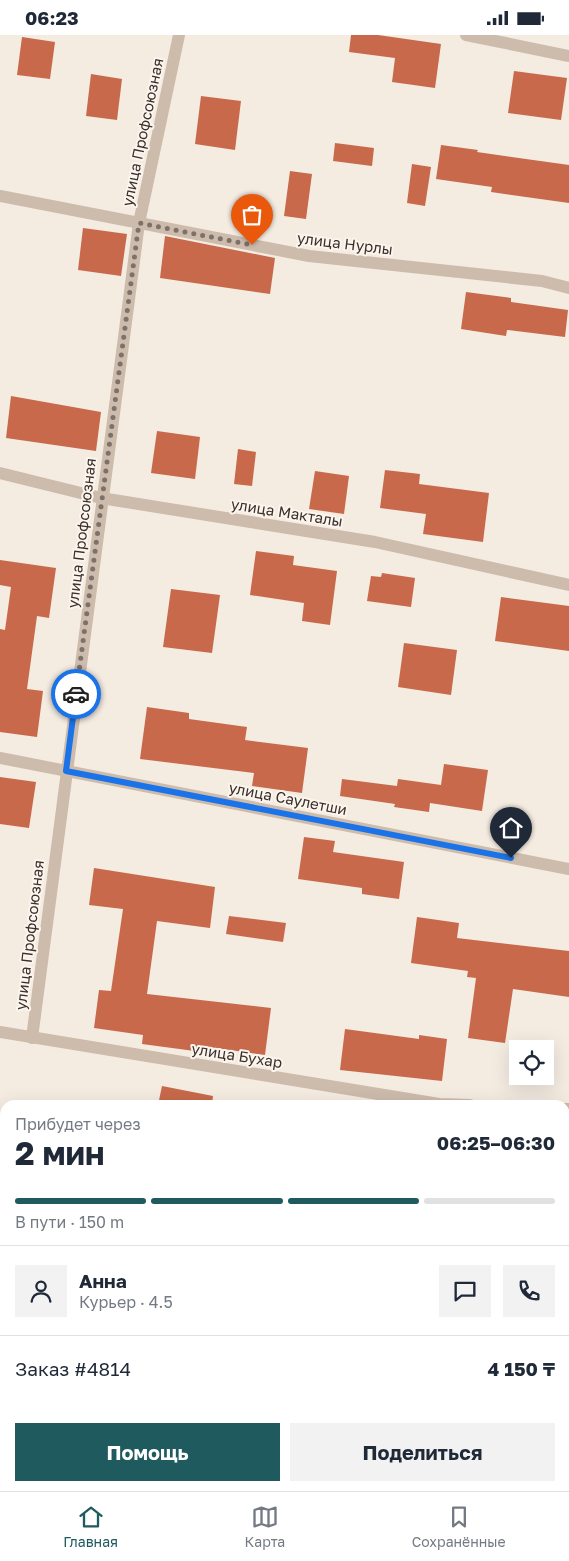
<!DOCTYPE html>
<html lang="ru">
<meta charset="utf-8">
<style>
body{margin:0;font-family:"Golos Text",sans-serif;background:#f2f2f3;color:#1f2937;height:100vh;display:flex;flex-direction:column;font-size:19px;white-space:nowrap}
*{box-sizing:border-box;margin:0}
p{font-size:16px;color:#747a83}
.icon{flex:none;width:28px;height:28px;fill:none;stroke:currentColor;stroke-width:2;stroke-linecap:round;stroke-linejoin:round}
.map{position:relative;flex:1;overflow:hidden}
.details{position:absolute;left:0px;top:1065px;width:570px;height:391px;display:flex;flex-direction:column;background:#fff;border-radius:15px 15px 0 0;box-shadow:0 5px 20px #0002}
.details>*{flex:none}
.controls{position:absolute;left:509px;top:1005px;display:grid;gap:10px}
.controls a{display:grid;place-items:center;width:45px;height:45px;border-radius:0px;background:#fff;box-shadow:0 5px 20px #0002;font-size:25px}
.pin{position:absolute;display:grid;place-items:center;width:42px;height:42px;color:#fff;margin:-51px -21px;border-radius:50% 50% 50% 0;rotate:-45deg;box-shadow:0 0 5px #0007}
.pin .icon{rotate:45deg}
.courier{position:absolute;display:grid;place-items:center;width:50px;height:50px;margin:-25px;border:4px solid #1a73e8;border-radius:50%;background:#fff;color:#222;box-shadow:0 1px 6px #0007}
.overview em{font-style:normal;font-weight:700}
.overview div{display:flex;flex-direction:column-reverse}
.overview{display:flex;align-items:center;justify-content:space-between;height:85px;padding:0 15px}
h1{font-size:32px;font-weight:700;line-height:38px}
.bar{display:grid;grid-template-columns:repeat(4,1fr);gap:8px 5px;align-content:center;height:60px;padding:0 15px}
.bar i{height:6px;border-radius:4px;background:#e0e1e3}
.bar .selected{background:#1f5a5e}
.bar p{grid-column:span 4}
.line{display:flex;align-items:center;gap:12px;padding:0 15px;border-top:1px solid #e0e1e3}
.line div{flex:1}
.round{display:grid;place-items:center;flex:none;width:52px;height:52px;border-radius:0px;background:#f2f2f3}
.primary-button{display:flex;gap:10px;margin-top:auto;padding:10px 15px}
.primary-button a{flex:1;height:58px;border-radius:0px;background:#1f5a5e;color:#fff;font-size:20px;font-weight:700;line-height:58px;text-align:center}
.primary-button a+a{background:#f2f2f3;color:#1f2937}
.status{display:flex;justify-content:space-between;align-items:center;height:35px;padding:0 25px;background:#fff;direction:ltr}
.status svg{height:14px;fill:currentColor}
.tab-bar{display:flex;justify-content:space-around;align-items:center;height:70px;border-top:1px solid #e0e1e3;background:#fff;font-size:14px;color:#747a83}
.tab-bar a{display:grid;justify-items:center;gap:2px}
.tab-bar .selected{color:#1f5a5e}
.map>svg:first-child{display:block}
.building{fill:#c8694b}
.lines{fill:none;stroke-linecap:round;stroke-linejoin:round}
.street{stroke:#cdbbac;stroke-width:12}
.done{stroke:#7c716b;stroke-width:5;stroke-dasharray:0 9}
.route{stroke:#1a73e8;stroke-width:6}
.labels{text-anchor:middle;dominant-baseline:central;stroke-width:4;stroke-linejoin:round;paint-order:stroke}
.street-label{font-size:15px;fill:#3b302b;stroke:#fbf5ee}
</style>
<div class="status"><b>06:23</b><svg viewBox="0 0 49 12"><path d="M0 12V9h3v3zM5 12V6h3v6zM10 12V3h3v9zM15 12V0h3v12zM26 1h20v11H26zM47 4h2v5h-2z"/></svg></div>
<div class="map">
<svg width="569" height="1456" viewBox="0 0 569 1456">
<rect width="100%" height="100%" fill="#f4ebe1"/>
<g class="building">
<path d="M 351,0 L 378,0 L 441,9 L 435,53 L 392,47 L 395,23 L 349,17 Z"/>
<path d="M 22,2 L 55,7 L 50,44 L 17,40 Z"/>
<path d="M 514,36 L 567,43 L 561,85 L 508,78 Z"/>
<path d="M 91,39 L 122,44 L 117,85 L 86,81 Z"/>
<path d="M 201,61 L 241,66 L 235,115 L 195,109 Z"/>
<path d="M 335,108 L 374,113 L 372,131 L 333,126 Z"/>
<path d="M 441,110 L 478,115 L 477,117 L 569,130 L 569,168 L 491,157 L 492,152 L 436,144 Z"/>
<path d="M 412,129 L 431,132 L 425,171 L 407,168 Z"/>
<path d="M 290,136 L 312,139 L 306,184 L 284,181 Z"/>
<path d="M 83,193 L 127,199 L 121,241 L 78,235 Z"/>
<path d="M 165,201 L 275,223 L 270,259 L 160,243 Z"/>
<path d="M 466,257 L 511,263 L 511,267 L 568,275 L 565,302 L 507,295 L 506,301 L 461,294 Z"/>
<path d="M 11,361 L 101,377 L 96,416 L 6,403 Z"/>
<path d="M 157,396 L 200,402 L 195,444 L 151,438 Z"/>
<path d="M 238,414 L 256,417 L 252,451 L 234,449 Z"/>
<path d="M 385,435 L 420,439 L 419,449 L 489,458 L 483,507 L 423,499 L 426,479 L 380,473 Z"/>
<path d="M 315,436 L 349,441 L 344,479 L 309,474 Z"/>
<path d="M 256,516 L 294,521 L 293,530 L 337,536 L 330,590 L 302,586 L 304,568 L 250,560 Z"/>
<path d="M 0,525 L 56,533 L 49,583 L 37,581 L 27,654 L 43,656 L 37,702 L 0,697 L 0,594 L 5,595 L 11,552 L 0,550 Z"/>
<path d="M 382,538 L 415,543 L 411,572 L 367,566 L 371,541 L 381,542 Z"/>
<path d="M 171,554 L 220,560 L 212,618 L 163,612 Z"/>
<path d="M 501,562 L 569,571 L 569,616 L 495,606 Z"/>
<path d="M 404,608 L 457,615 L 451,660 L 398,652 Z"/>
<path d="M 147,672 L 189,678 L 189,684 L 247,692 L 245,705 L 308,713 L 302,758 L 252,751 L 254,738 L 140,724 Z"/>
<path d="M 444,729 L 488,735 L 482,776 L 430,768 L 429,777 L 394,772 L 395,769 L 340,761 L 342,744 L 397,751 L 398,744 L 441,750 Z"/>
<path d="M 0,742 L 36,747 L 29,793 L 0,789 Z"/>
<path d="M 304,802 L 335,806 L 333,817 L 404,827 L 399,864 L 362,859 L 362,853 L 298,844 Z"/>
<path d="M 94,833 L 215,852 L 210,893 L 157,886 L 147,959 L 271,973 L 265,1020 L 202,1011 L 202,1017 L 142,1009 L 143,1000 L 94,993 L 99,955 L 111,956 L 123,874 L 89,870 Z"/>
<path d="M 229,881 L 286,888 L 283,907 L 226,899 Z"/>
<path d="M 417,882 L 459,888 L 457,903 L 569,916 L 569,962 L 513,954 L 505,1008 L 468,1003 L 476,943 L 467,942 L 468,936 L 411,928 Z"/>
<path d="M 345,994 L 419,1004 L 419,1000 L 447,1004 L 442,1046 L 340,1035 Z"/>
<path d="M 162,1051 L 213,1061 L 212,1070 L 158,1070 Z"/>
</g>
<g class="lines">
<g class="street">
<path d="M 466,0 L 569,21"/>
<path d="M 0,161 L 309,221 L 542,246 L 569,253"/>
<path d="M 0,438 L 101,463 L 375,507 L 569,550"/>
<path d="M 0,723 L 569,834"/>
<path d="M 0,997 L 439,1069 L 470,1070"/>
<path d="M 32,1003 L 139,188 L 179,0"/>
<path d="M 565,1074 L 569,1074"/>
<path d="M 0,1279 L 5,1279"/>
<path d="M 565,1360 L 569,1361"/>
</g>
</g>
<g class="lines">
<path class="done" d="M 76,659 L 139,188 L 252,210"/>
<path class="route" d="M 76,659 L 66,736 L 511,823"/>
</g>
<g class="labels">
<g class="street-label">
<text transform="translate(142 97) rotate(-78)">улица Профсоюзная</text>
<text transform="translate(345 208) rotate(7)">улица Нурлы</text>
<text transform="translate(287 477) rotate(9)">улица Макталы</text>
<text transform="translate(81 498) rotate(-83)">улица Профсоюзная</text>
<text transform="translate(288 763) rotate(11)">улица Саулетши</text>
<text transform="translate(29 900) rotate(-83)">улица Профсоюзная</text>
<text transform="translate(237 1020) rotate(9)">улица Бухар</text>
</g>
</g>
</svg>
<div class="controls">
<a><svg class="icon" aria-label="locate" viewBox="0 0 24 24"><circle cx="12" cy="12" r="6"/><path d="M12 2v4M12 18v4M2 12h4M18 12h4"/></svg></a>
</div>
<div class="pin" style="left:252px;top:210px;background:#ea580c"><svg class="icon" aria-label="bag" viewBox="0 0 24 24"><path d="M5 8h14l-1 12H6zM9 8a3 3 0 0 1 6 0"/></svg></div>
<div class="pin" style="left:511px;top:823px;background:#1f2937"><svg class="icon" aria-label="home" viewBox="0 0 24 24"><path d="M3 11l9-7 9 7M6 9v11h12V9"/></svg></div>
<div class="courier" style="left:76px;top:659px"><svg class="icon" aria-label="car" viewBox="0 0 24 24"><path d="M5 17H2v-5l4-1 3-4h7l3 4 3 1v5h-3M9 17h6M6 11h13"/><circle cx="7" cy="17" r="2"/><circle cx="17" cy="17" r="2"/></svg></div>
<section class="details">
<div class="overview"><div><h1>2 мин</h1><p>Прибудет через</p></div><em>06:25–06:30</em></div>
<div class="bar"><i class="selected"></i><i class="selected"></i><i class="selected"></i><i></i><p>В пути · 150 m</p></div>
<div class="line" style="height:90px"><a class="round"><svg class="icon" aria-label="person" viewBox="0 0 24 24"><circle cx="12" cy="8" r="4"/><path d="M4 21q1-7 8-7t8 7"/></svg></a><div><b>Анна</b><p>Курьер · 4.5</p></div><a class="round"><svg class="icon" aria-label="chat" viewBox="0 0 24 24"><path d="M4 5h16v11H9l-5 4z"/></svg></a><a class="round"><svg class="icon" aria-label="phone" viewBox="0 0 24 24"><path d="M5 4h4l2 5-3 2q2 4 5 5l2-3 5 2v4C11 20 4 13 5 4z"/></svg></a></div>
<div class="line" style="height:65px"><div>Заказ #4814</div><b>4 150 ₸</b></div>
<div class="primary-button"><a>Помощь</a><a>Поделиться</a></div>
</section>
</div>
<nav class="tab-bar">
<a class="selected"><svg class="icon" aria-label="home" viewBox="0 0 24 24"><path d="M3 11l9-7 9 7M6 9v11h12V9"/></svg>Главная</a>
<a><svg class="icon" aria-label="map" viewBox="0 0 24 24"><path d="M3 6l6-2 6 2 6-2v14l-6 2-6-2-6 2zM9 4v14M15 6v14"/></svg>Карта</a>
<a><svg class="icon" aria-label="saved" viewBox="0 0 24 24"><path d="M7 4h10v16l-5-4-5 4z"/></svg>Сохранённые</a>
</nav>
